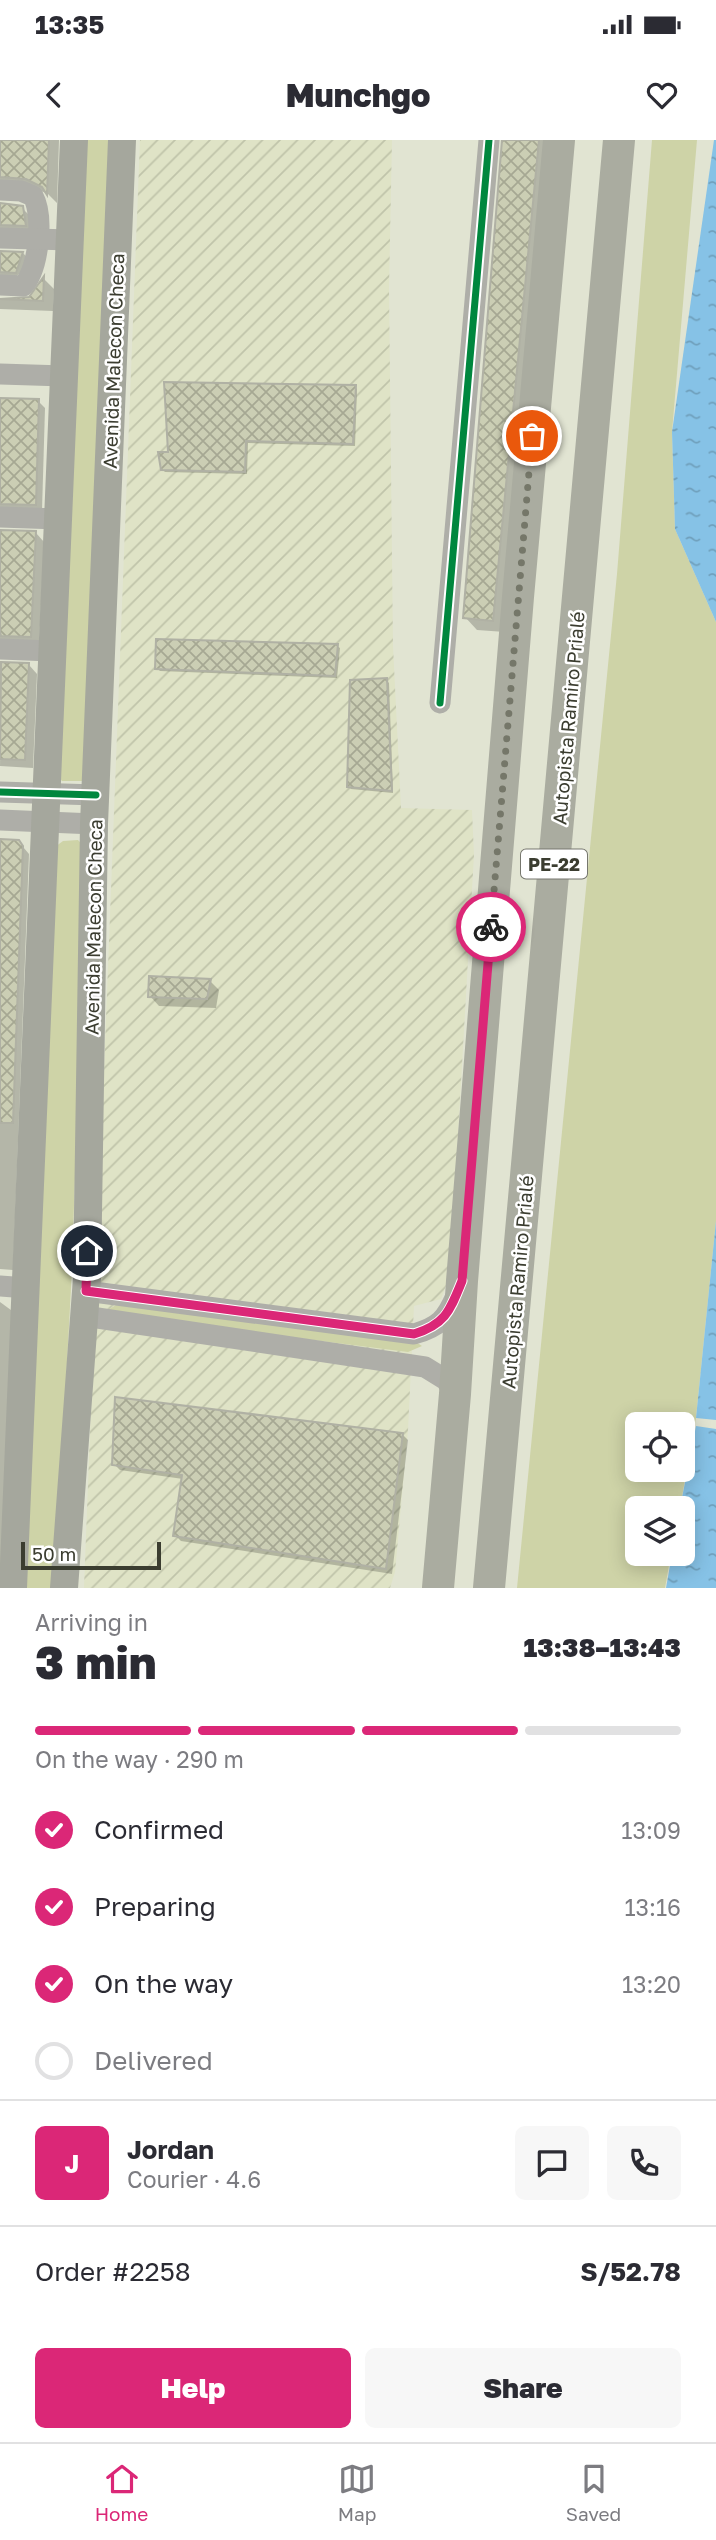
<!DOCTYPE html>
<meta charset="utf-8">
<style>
body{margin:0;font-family:"Golos Text",sans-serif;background:#f7f7f7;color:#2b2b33;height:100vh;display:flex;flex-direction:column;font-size:26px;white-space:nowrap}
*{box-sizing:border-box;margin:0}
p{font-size:23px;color:#7c7c81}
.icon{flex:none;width:38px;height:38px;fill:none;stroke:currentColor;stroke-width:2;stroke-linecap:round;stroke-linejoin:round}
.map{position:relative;height:1448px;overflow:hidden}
.drawer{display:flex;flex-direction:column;background:#fff;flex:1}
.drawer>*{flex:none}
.fabs{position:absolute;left:625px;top:1272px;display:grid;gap:14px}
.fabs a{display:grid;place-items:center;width:70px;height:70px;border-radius:10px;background:#fff;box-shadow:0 4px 18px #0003;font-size:35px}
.scale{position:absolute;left:21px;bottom:18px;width:140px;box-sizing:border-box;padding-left:7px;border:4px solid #3b3d30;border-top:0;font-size:19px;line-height:24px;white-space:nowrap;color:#3b3d30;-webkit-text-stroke:5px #fff;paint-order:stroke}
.pin{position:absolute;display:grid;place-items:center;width:60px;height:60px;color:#fff;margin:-30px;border:4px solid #fff;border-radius:50%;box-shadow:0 2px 7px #0007}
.courier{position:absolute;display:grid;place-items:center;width:70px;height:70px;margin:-35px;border:5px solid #db2777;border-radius:50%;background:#fff;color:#222;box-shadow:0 2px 9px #0007}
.head em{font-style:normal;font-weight:800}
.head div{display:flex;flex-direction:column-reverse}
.head{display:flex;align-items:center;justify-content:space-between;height:119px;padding:0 35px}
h1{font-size:46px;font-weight:800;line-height:52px}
.bar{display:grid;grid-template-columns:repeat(4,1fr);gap:10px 7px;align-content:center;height:84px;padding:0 35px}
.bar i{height:9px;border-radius:5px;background:#e1e1e2}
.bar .on{background:#db2777}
.bar p{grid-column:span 4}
.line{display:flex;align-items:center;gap:18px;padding:0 35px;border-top:2px solid #e1e1e2}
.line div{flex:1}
.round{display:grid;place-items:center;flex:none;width:74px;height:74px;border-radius:10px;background:#f7f7f7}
ol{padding:0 35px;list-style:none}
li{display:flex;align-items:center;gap:21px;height:77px}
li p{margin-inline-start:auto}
li .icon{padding:7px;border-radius:50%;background:#db2777;color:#fff;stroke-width:4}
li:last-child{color:#7c7c81}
li i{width:38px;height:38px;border:4px solid #e1e1e2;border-radius:50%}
.button{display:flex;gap:14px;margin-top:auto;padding:14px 35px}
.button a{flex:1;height:80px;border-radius:10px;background:#db2777;color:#fff;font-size:28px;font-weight:800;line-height:80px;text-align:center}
.button a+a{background:#f7f7f7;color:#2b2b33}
.status{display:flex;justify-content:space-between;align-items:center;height:49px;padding:0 35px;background:#fff;direction:ltr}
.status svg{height:19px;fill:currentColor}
header{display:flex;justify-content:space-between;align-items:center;height:91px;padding:0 35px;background:#fff;font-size:32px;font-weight:800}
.dock{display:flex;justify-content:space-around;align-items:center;height:98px;border-top:2px solid #e1e1e2;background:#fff;font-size:19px;color:#7c7c81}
.dock a{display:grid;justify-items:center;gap:4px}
.dock .on{color:#db2777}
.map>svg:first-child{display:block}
.industrial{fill:url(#industrial-furrows)}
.grass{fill:#ced3a7;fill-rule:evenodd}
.water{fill:url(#water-ripples)}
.shadow{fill:#0003}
.building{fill:url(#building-cross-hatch);stroke:#b0b1a4;stroke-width:2}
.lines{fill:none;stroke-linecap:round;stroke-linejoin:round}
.minor{stroke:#aeaea8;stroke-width:21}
.major{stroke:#a5a79d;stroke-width:28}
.highway{stroke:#aaaca0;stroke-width:32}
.cycleway-casing{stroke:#fff;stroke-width:11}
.cycleway{stroke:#00873e;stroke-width:7}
.done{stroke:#757769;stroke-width:7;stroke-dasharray:0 12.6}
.route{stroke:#db2777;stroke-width:9}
.labels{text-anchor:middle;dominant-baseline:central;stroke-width:5;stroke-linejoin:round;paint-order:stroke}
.shield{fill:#fff;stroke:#76776e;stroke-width:2}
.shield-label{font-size:18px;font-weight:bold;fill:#3b3d30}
.street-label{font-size:19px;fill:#3b3d30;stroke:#fff}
</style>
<div class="status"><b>13:35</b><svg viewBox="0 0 49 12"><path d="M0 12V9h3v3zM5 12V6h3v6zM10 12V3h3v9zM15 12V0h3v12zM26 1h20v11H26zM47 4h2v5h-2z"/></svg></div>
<header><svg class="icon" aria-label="back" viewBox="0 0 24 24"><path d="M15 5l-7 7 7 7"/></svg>Munchgo<svg class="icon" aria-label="heart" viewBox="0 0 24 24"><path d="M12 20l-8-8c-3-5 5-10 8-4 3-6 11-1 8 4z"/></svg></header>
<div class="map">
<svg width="716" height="1448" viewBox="0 0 716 1448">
<defs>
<pattern id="industrial-furrows" width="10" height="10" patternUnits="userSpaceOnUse" patternTransform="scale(1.75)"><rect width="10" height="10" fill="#dfe3c6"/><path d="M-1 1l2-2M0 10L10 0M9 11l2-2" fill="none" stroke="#c0c4aa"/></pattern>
<pattern id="water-ripples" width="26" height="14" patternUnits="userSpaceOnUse" patternTransform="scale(1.75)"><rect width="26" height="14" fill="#86c2e6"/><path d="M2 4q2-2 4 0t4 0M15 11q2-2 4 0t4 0" fill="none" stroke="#6f9fbb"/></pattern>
<pattern id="building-cross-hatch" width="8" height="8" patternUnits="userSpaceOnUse" patternTransform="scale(1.75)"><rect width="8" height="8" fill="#cbceb4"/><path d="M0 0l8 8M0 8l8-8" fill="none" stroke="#a6a893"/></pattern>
</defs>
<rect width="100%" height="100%" fill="#e1e4d2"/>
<path class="industrial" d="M 140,0 L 392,0 L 389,149 L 393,506 L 401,668 L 472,670 L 474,715 L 450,1135 L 441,1159 L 414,1166 L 408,1290 L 395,1432 L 390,1448 L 84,1448 Z"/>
<g class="grass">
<path d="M 81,0 L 114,0 L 83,641 L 62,641 L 55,633 Z"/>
<path d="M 652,0 L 697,0 L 672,292 L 675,389 L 716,482 L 716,1081 L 696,1278 L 680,1368 L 637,1368 L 637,1414 L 671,1414 L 665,1448 L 517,1448 L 617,434 ZM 637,1284 L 682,1284 L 682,1330 L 637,1330 Z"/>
<path d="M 78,700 L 87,710 L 71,1148 L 55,1448 L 22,1448 L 55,707 L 63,701 Z"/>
<path d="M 116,1165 L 413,1200 L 422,1206 L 408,1212 L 114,1175 L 108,1170 Z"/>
</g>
<g class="water">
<path d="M 714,0 L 716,0 L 716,482 L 675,389 L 672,292 Z"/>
<path d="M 716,1081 L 716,1280 L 696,1278 Z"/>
<path d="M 696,1286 L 716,1289 L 716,1448 L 666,1448 L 672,1414 L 682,1414 L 682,1368 L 680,1368 Z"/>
</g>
<g class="shadow">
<path d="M 0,0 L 59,0 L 57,63 L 48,54 L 34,48 L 0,53 Z"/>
<path d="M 504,0 L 551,0 L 505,492 L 477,490 L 465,477 Z"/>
<path d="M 0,64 L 22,68 L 33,79 L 35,96 L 0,102 Z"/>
<path d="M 0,112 L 23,113 L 33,124 L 0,148 Z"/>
<path d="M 44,139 L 54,149 L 53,171 L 0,169 L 0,160 L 29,160 L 35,155 Z"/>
<path d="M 355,247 L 357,249 L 355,306 L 248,303 L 247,334 L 165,332 L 162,329 L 170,314 Z"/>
<path d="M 0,260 L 38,261 L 45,268 L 42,371 L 0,374 Z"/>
<path d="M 0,392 L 36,393 L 44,402 L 39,505 L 0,499 Z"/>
<path d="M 337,506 L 340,508 L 337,538 L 160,531 L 157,528 Z"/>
<path d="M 2,524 L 29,525 L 37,534 L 33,628 L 0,626 Z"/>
<path d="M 386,540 L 389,543 L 393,653 L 351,649 L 349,646 Z"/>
<path d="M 0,701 L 18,701 L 29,714 L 13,1130 L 0,1129 Z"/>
<path d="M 210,841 L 219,850 L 216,868 L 159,866 L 150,856 Z"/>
<path d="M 0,1162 L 15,1173 L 0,1448 Z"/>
<path d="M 402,1294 L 408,1300 L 392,1434 L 181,1401 L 175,1395 L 183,1339 L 120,1330 L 114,1324 Z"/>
</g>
<g class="building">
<path d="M 0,0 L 49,0 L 47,55 L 42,47 L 26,39 L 0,37 Z"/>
<path d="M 502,0 L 539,0 L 493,481 L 463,478 Z"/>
<path d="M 0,63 L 23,66 L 26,86 L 0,85 Z"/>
<path d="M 0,111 L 23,112 L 16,133 L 0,132 Z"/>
<path d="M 44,136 L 43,161 L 0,159 L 29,157 Z"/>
<path d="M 164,242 L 356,245 L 353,304 L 246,301 L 245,332 L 161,330 L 158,312 L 168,312 Z"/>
<path d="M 0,258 L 39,259 L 36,365 L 0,364 Z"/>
<path d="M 0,390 L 36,391 L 31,497 L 1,496 L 0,492 Z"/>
<path d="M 156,499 L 338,504 L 335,536 L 155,529 Z"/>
<path d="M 1,522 L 29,523 L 25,620 L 0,619 Z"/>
<path d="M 387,538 L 392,651 L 347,647 L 350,540 Z"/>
<path d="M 0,699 L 19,700 L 23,706 L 13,983 L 0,983 Z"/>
<path d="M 149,836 L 211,839 L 207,859 L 148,857 Z"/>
<path d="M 115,1257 L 403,1293 L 386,1429 L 173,1396 L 182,1335 L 112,1325 Z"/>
</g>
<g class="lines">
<g class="minor">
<path d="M 0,50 L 21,51 L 33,56 C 44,76 39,129 23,146 L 0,145"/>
<path d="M 0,98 L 70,100"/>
<path d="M 0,234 L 64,236"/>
<path d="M 0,377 L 58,379"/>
<path d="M 0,509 L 51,511"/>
<path d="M 440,563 L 489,0"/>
<path d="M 0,652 L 96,655"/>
<path d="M 0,680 L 94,684"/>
<path d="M 0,1146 L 27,1148"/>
<path d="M 86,1151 L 414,1194 C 439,1187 446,1179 456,1156"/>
<path d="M 84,1176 L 425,1227 L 446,1240 L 455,1254"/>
</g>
<g class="major">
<path d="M 13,1448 L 74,0"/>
<path d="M 64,1448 L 87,1138 L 94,684 L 122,0"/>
</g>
<g class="highway">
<path d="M 438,1448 L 455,1254 L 462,1141 L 518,457 L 559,0"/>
<path d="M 489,1448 L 619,0"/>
</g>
<defs>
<g id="cycleway">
<path d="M 440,563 L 489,0"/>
<path d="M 0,652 L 96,655"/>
<path d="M 86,1151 L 414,1194 C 447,1184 450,1170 462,1141"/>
</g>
</defs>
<use href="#cycleway" class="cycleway-casing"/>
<use href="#cycleway" class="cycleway"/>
</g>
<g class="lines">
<path class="done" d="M 491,787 L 532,296"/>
<path class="route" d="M 87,1111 L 86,1151 L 414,1194 C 446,1184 450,1170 462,1141 L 491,787"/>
</g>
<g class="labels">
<rect class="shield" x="521" y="709.5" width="66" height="29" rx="5"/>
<g class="shield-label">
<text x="554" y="724">PE-22</text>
</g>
<g class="street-label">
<text transform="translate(113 221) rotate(-88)">Avenida Malecon Checa</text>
<text transform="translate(568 578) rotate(-85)">Autopista Ramiro Prialé</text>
<text transform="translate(93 787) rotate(-89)">Avenida Malecon Checa</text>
<text transform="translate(517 1142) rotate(-85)">Autopista Ramiro Prialé</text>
</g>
</g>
</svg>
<div class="fabs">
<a><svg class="icon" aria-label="locate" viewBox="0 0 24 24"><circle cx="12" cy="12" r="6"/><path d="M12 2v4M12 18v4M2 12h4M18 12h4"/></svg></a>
<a><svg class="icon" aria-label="layers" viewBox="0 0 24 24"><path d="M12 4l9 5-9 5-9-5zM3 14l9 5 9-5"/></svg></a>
</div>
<div class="scale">50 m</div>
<div class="pin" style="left:532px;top:296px;background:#ea580c"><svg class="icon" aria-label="bag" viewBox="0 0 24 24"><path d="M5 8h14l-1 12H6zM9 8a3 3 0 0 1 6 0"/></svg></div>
<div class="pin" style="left:87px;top:1111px;background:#1f2937"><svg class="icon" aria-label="home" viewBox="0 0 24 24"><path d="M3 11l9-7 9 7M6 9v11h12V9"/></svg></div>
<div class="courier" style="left:491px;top:787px"><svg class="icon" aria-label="bike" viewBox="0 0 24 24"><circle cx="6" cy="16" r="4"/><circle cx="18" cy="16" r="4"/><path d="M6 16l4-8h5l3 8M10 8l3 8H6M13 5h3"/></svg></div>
</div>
<section class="drawer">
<div class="head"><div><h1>3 min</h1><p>Arriving in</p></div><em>13:38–13:43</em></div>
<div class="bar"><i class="on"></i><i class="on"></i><i class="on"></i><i></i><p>On the way · 290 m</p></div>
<ol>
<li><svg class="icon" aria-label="check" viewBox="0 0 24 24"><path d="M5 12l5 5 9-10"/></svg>Confirmed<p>13:09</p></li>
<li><svg class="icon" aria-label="check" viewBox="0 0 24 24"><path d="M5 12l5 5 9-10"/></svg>Preparing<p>13:16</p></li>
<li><svg class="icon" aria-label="check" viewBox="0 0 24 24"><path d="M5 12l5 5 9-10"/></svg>On the way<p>13:20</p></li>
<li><i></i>Delivered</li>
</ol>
<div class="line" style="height:126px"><b class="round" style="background:#db2777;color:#fff">J</b><div><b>Jordan</b><p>Courier · 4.6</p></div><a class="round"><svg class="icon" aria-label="chat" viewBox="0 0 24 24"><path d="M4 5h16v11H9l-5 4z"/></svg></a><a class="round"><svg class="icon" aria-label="phone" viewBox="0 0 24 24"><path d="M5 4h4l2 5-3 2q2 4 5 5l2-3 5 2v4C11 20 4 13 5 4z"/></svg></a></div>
<div class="line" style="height:91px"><div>Order #2258</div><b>S/52.78</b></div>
<div class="button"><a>Help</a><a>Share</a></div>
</section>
<nav class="dock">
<a class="on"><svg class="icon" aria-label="home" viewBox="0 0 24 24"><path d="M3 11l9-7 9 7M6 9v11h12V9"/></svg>Home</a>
<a><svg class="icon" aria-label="map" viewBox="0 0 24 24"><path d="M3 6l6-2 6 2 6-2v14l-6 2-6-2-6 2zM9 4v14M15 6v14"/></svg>Map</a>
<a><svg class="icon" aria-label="saved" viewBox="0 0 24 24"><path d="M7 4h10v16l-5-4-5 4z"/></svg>Saved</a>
</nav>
